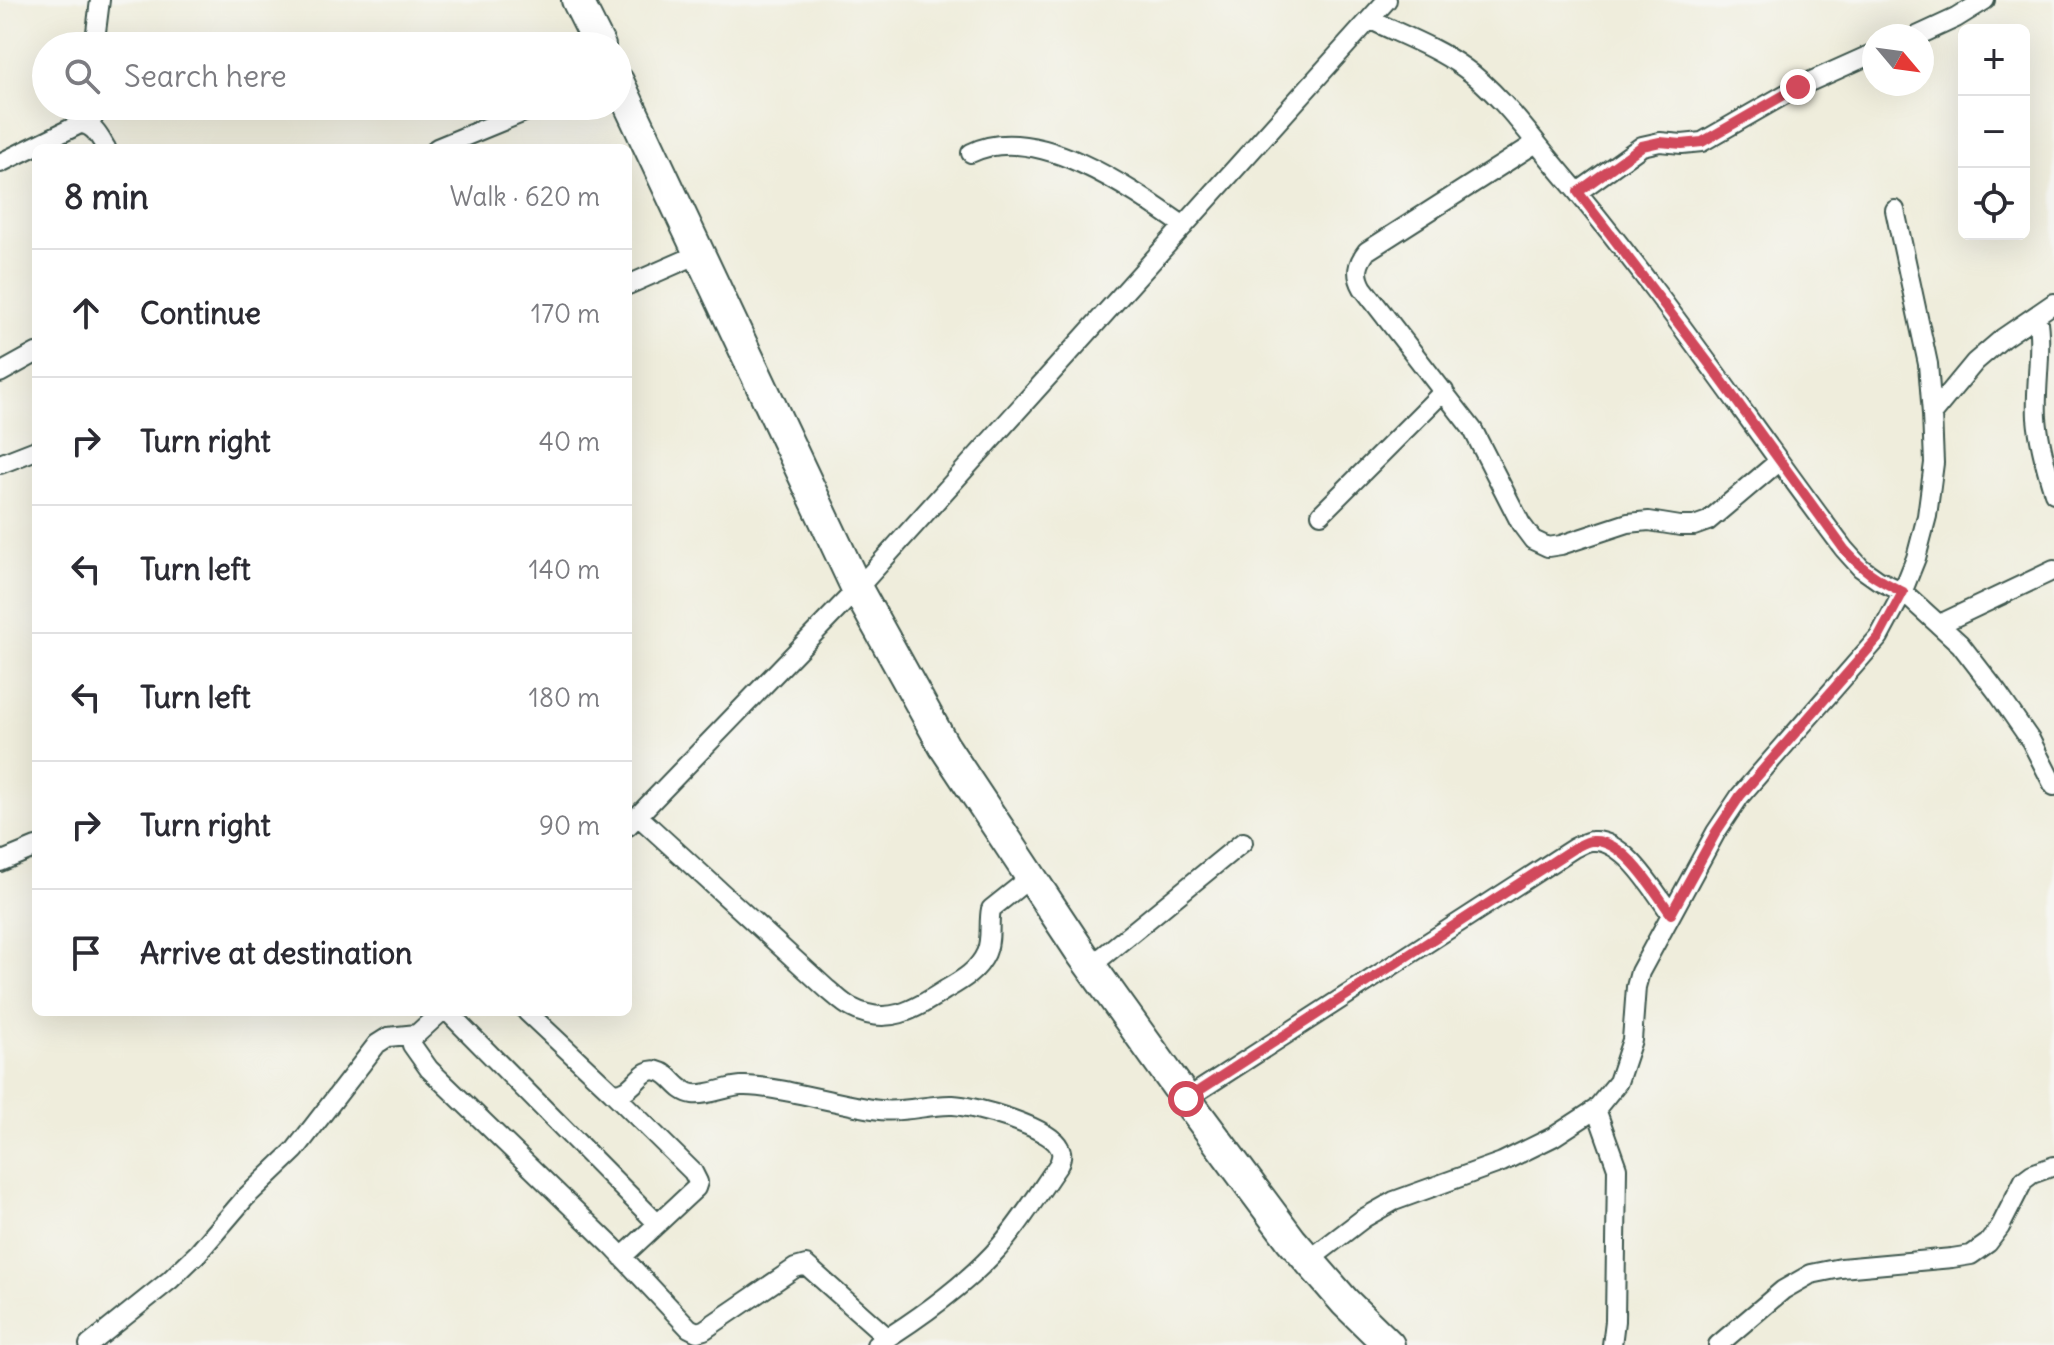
<!DOCTYPE html>
<html lang="en">
<head>
<meta charset="utf-8">
<style>
  body { margin:0; font-family:Delius,sans-serif; background:#f2f2f3; color:#2b2b33 }
  .controls { position:absolute; right:24px; top:24px; display:grid; overflow:hidden; border-radius:12px; box-shadow:0 8px 32px #0002 }
  .controls button { width:72px; height:72px; display:grid; place-items:center; padding:0; border:0; border-bottom:2px solid #e1e1e2; background:#fff; color:#2b2b33; font:40px sans-serif }
  .compass { position:absolute; left:1862px; top:24px; width:72px; height:72px; border-radius:50%; background:#fff; box-shadow:0 8px 32px #0002; rotate:119deg }
  .stop { position:absolute; width:24px; height:24px; margin:-18px; border:6px solid #d1495b; border-radius:50%; background:#fff }
  .stop.end { background:#d1495b; border-color:#fff; box-shadow:0 2px 8px #0008 }
  .list { margin:0; padding:0; list-style:none }
  h2 { display:flex; justify-content:space-between; align-items:center; height:104px; margin:0; padding:0 32px; font-size:34px }
  h2 small { font-size:26px; font-weight:400; color:#7c7c81 }
  .list li { display:grid; grid-template-columns:52px 1fr auto; gap:24px; align-items:center; box-sizing:border-box; height:128px; padding:0 32px; border-top:2px solid #e1e1e2 }
  .list b { display:block; font-size:30px; white-space:nowrap }
  .list em { font-size:26px; font-style:normal; color:#7c7c81 }
  .icon { flex:none; width:44px; height:44px; fill:none; stroke:currentColor; stroke-width:2; stroke-linecap:round; stroke-linejoin:round }
  .map { position:relative; flex:none; width:2054px; height:1345px; overflow:hidden }
  .search { position:absolute; background:#fff; box-shadow:0 8px 32px #0002; left:32px; top:32px; width:600px; height:88px; display:flex; align-items:center; gap:20px; box-sizing:border-box; padding:0 28px; border-radius:44px; color:#7c7c81; font-size:30px }
  .panel { position:absolute; background:#fff; box-shadow:0 8px 32px #0002; left:32px; top:144px; width:600px; height:872px; border-radius:12px }
  .map>svg:first-child { display:block }
</style>
</head>
<body>
<div class="map">
<svg width="2054" height="1345" viewBox="0 0 2054 1345">
  <rect width="100%" height="100%" fill="#f6f6f2"/>
  <filter id="ink" filterUnits="userSpaceOnUse"><feTurbulence type="fractalNoise" baseFrequency=".0125" numOctaves="2"/><feDisplacementMap in="SourceGraphic" scale="16" xChannelSelector="R" yChannelSelector="G"/><feConvolveMatrix kernelMatrix="1 2 1 2 8 2 1 2 1" color-interpolation-filters="sRGB"/></filter>
  <filter id="wash" filterUnits="userSpaceOnUse"><feTurbulence type="fractalNoise" baseFrequency=".006" numOctaves="4" result="noise"/><feDisplacementMap in="SourceGraphic" scale="32" xChannelSelector="R" yChannelSelector="G"/><feGaussianBlur stdDeviation="1.8" result="paint"/><feColorMatrix in="noise" values="0 0 0 0 0 0 0 0 0 0 0 0 0 0 0 0 0 1.4 0 .05"/><feComposite in="paint" operator="in"/></filter>
  <g filter="url(#wash)">
    <rect width="100%" height="100%" fill="#efeddc"/>
  </g>
  <g filter="url(#ink)">
    <g fill="none" stroke-linecap="round" stroke-linejoin="round">
      <!-- minor casing -->
      <g stroke="#3e574d" stroke-width="22">
        <path id="minor" d="M 1371,20 C 1402,35 1435,47 1463,67 C 1498,91 1531,137 1558,169 C 1661,290 1749,423 1844,549 L 1861,568 L 1878,580 L 1903,592 L 1960,644 L 1997,692 L 2031,741 L 2054,786
          M 1917,36 L 1956,18 L 1985,0
          M 96,46 L 95,40 L 100,0
          M 89,126 L 99,106
          M 1536,143 L 1367,251 C 1357,264 1355,274 1363,288 L 1473,430 L 1521,524 L 1533,540 L 1548,547 L 1561,545 L 1628,523 L 1649,521 L 1680,526 L 1694,526 L 1708,521 L 1779,461
          M 437,148 L 539,106
          M 971,153 C 1036,121 1133,190 1184,226
          M 0,163 L 80,124 C 94,124 100,138 106,148
          M 1578,192 L 1642,146 L 1660,142 L 1682,144 L 1702,142 L 1798,87 L 1874,53
          M 628,285 L 701,253
          M 2037,315 C 2043,349 2035,384 2037,418 C 2039,444 2046,468 2054,493
          M 0,373 L 36,353
          M 1932,414 L 1975,362 L 2003,338 L 2054,303
          M 0,464 L 36,450
          M 1321,514 L 1444,391
          M 1940,624 L 2054,570
          M 638,816 L 827,989 C 835,995 843,1004 852,1008 C 888,1027 915,1009 945,990 C 962,980 978,971 986,953 C 992,940 988,923 991,909 L 1031,877
          M 628,826 L 857,589 L 1387,0
          M 0,862 L 36,847
          M 1091,966 L 1243,842
          M 448,1012 L 657,1223
          M 527,1012 L 612,1092 C 634,1097 640,1065 658,1071 C 672,1074 677,1092 693,1094 C 707,1096 726,1087 741,1086 C 757,1085 774,1089 790,1092 C 820,1098 850,1106 880,1110 C 905,1113 929,1104 953,1105 C 975,1106 1050,1127 1059,1147 C 1063,1153 1061,1158 1059,1164 C 1038,1194 1018,1227 993,1254 C 959,1290 918,1319 876,1345
          M 410,1035 L 412,1045 L 429,1069 L 613,1247 L 689,1328 L 697,1332 L 704,1330 L 795,1268 L 806,1265 L 888,1338
          M 612,1092 L 693,1172 L 698,1182 L 696,1188 L 622,1257
          M 1186,1099 L 1574,848 C 1579,846 1586,841 1592,841 C 1624,838 1655,892 1671,914
          M 1596,1109 L 1617,1168 L 1615,1321 L 1612,1345
          M 1309,1260 L 1364,1218 L 1394,1201 L 1502,1162 L 1553,1137 L 1596,1109 L 1618,1082 L 1632,1040 L 1636,987 L 1640,972 L 1716,832 L 1740,796 L 1879,637 L 1900,598 L 1916,558 L 1927,516 L 1934,463 L 1932,414 L 1928,364 L 1895,210
          M 89,1345 L 170,1280 L 198,1253 L 245,1198 L 295,1150 L 377,1044 L 388,1037 L 417,1034 L 441,1012
          M 1718,1345 L 1783,1290 L 1811,1274 L 1841,1268 L 1952,1258 L 1971,1255 L 1988,1243 L 2000,1227 L 2024,1180 L 2032,1174 L 2054,1166"/>
      </g>
      <!-- trunk casing -->
      <g stroke="#3e574d" stroke-width="34">
        <path id="trunk" d="M 577,0 L 600,46
          M 618,81 L 857,589 L 944,746 L 1082,954 L 1186,1099 L 1291,1240 L 1345,1302 L 1389,1345"/>
      </g>
      <!-- minor -->
      <use href="#minor" stroke="#fff" stroke-width="18"/>
      <!-- trunk -->
      <use href="#trunk" stroke="#fff" stroke-width="30"/>
    </g>
  </g>
  <g fill="none" stroke-linecap="round" stroke-linejoin="round" filter="url(#ink)">
    <!-- route -->
    <path stroke="#d1495b" stroke-width="10" d="M 1186,1099 L 1574,848 C 1579,846 1586,841 1592,841 C 1624,838 1655,892 1671,914 L 1716,832 L 1740,796 L 1879,637 L 1903,592 C 1876,579 1864,571 1844,549 L 1714,370 L 1578,192 L 1642,146 L 1660,142 L 1682,144 L 1702,142 L 1798,87"/>
  </g>
</svg>
<div class="controls">
<button>+</button>
<button>−</button>
<button><svg class="icon" aria-label="locate" viewBox="0 0 24 24"><circle cx="12" cy="12" r="6"/><path d="M12 2v4M12 18v4M2 12h4M18 12h4"/></svg></button>
</div>
<svg class="compass" viewBox="-18 -18 36 36"><path d="M0-13l5 13h-10z" fill="#e53935"/><path d="M0 13l5-13h-10z" fill="#7c7c81"/></svg>
<div class="stop" style="left:1186px;top:1099px"></div>
<div class="stop end" style="left:1798px;top:87px"></div>
<div class="search"><svg class="icon" aria-label="search" viewBox="0 0 24 24"><circle cx="10" cy="10" r="6"/><path d="M15 15l6 6"/></svg>Search here</div>
<section class="panel">
<h2>8 min<small>Walk · 620 m</small></h2>
<ul class="list">
<li><svg class="icon" aria-label="ahead" viewBox="0 0 24 24"><path d="M12 20V5M6 11l6-6 6 6"/></svg><div><b>Continue</b></div><em>170 m</em></li>
<li><svg class="icon" aria-label="right" viewBox="0 0 24 24"><path d="M7 20v-9h11M14 6l5 5-5 5"/></svg><div><b>Turn right</b></div><em>40 m</em></li>
<li><svg class="icon" aria-label="left" viewBox="0 0 24 24"><path d="M17 20v-9H6M10 6l-5 5 5 5"/></svg><div><b>Turn left</b></div><em>140 m</em></li>
<li><svg class="icon" aria-label="left" viewBox="0 0 24 24"><path d="M17 20v-9H6M10 6l-5 5 5 5"/></svg><div><b>Turn left</b></div><em>180 m</em></li>
<li><svg class="icon" aria-label="right" viewBox="0 0 24 24"><path d="M7 20v-9h11M14 6l5 5-5 5"/></svg><div><b>Turn right</b></div><em>90 m</em></li>
<li><svg class="icon" aria-label="arrive" viewBox="0 0 24 24"><path d="M6 21V4h12l-3 4 3 4H6"/></svg><div><b>Arrive at destination</b></div></li>
</ul>
</section>
</div>
</body>
</html>
